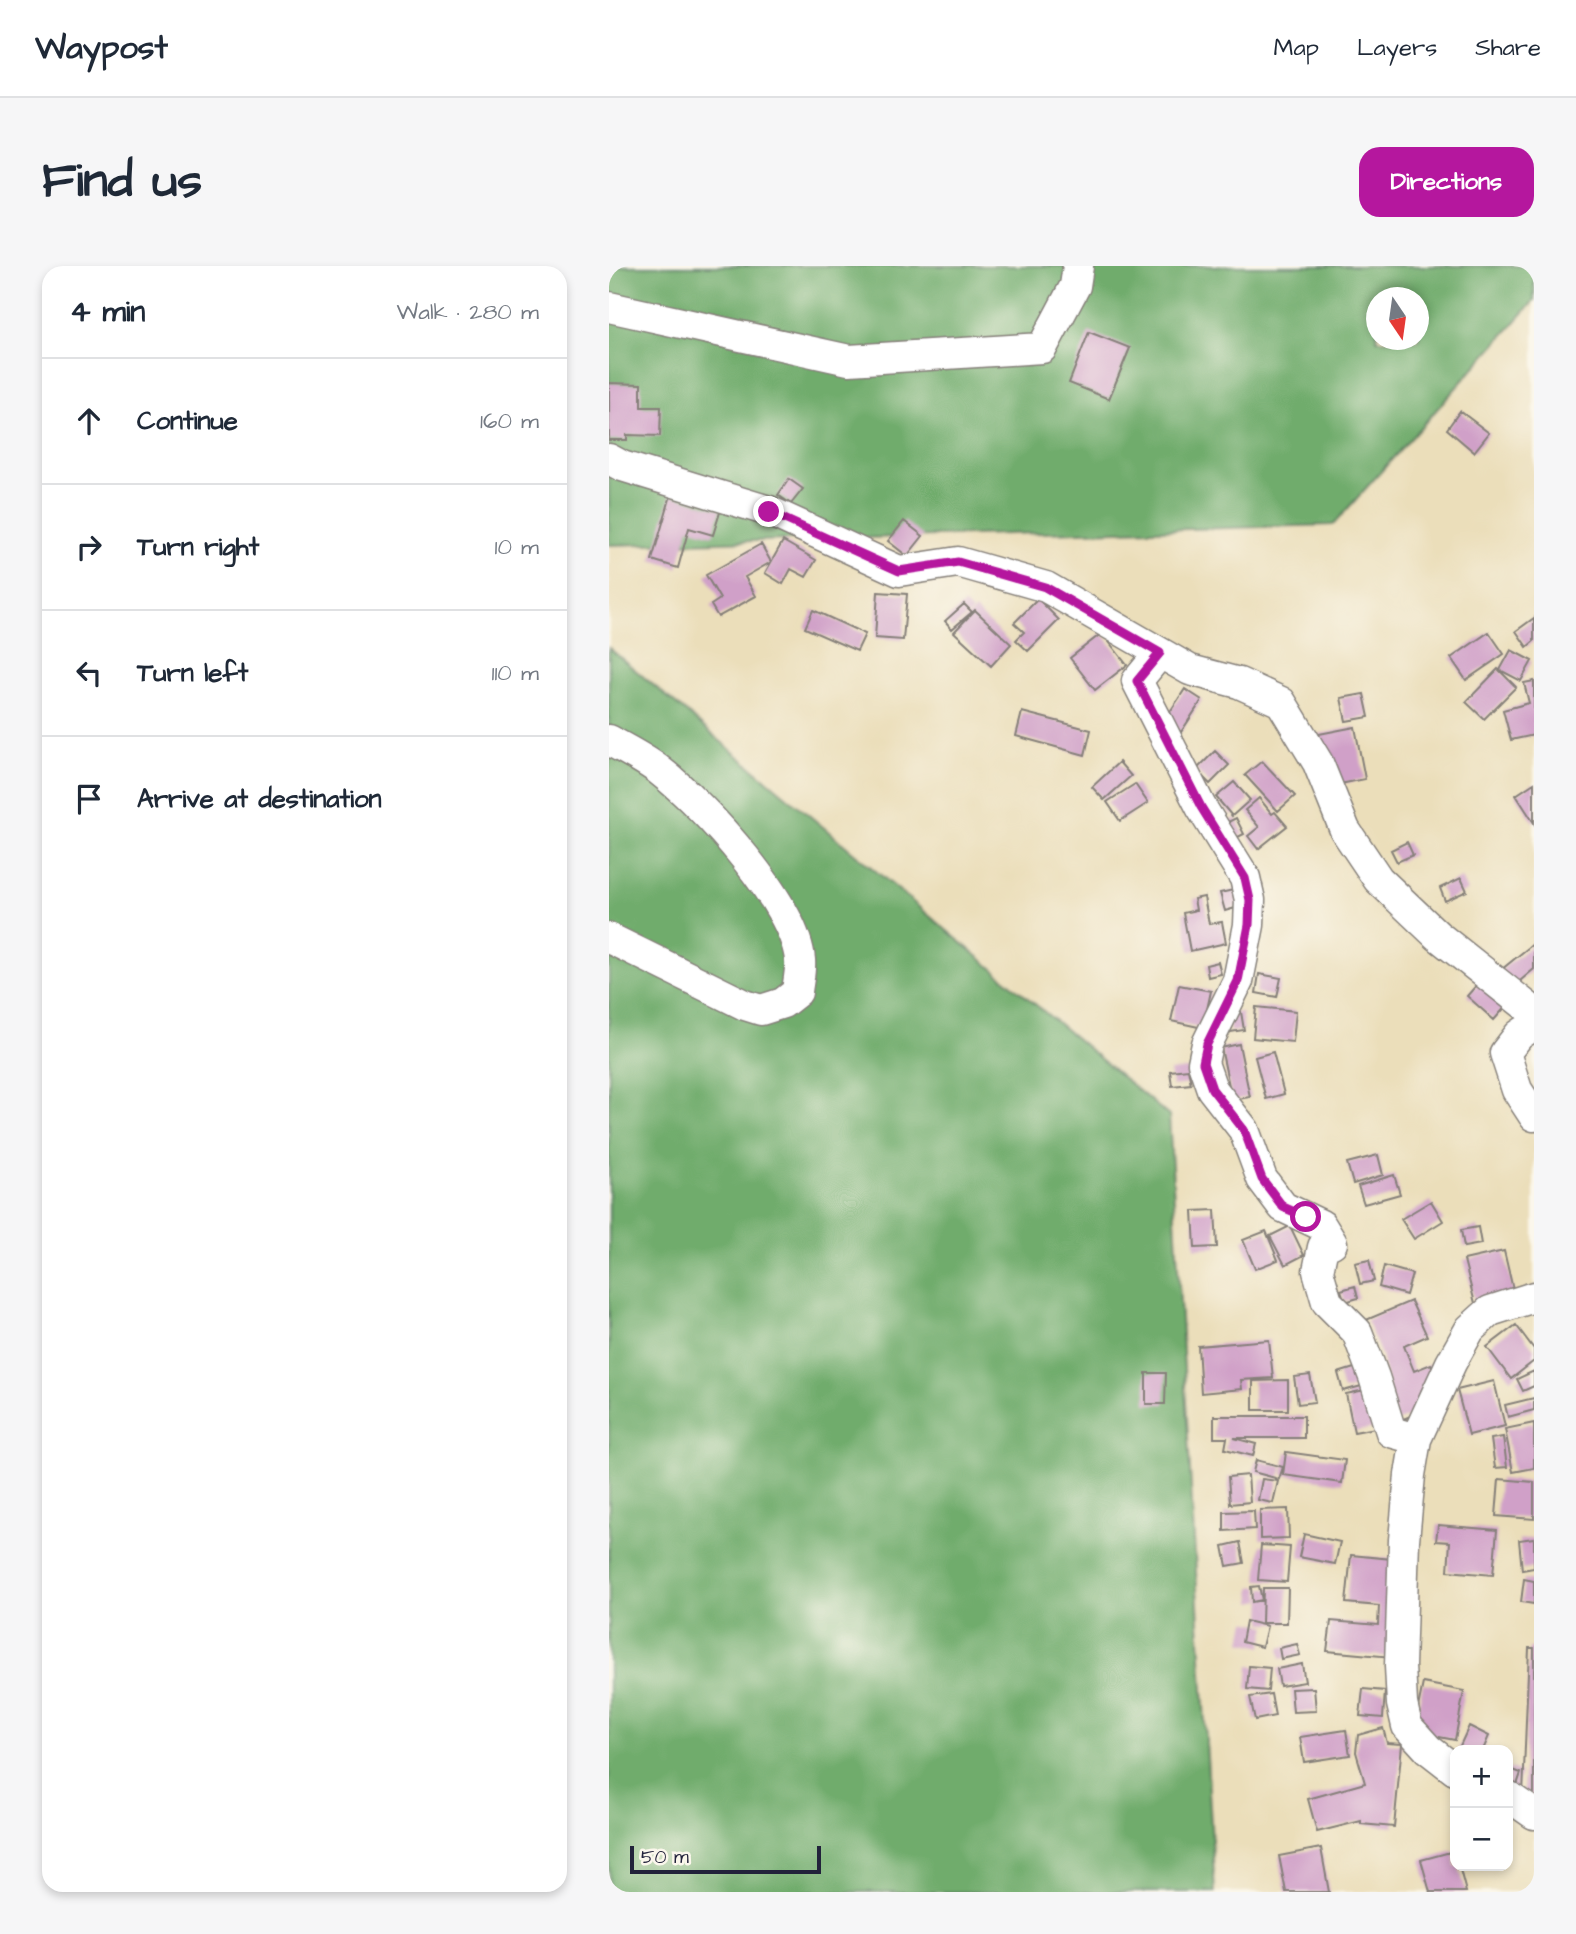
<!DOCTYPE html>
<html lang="en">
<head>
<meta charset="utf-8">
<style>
  body { margin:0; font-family:"Architects Daughter",sans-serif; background:#f6f6f7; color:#1f2937 }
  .controls { position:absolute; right:21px; bottom:21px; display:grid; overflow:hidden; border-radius:14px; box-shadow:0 4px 10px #0003 }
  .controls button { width:63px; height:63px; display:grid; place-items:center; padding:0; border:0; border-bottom:2px solid #e0e1e3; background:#fff; color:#1f2937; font:35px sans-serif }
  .compass { position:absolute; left:757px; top:21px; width:63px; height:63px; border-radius:50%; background:#fff; box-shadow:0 4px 10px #0003; rotate:167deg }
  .scale { position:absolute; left:21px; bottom:18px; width:191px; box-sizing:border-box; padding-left:7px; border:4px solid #22223b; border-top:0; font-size:19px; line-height:24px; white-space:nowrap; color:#22223b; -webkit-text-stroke:5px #fbf7ec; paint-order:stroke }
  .stop { position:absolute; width:21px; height:21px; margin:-16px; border:5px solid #b5179e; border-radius:50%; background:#fff }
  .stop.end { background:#b5179e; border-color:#fff; box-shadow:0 2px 7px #0008 }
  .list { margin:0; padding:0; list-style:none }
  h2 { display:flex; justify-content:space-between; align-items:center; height:91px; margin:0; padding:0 28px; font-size:30px }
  h2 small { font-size:23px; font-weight:400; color:#747a83 }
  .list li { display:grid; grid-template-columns:46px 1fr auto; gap:21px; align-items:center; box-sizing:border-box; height:126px; padding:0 28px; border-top:2px solid #e0e1e3 }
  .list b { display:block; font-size:26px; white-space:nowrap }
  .list em { font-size:23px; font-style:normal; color:#747a83 }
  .icon { flex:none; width:38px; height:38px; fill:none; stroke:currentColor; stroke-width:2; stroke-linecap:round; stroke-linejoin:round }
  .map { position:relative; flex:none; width:925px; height:1626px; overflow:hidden; border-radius:21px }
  header { display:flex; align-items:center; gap:42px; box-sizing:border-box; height:98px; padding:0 35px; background:#fff; border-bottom:2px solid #e0e1e3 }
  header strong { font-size:33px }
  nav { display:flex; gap:38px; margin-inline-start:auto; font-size:24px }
  .intro { display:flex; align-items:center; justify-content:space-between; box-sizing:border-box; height:168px; padding:0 42px }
  h1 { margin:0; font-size:49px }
  .button { padding:18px 32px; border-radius:21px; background:#b5179e; color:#fff; font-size:24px; font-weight:700 }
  main { display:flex; gap:42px; padding:0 42px }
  aside { flex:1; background:#fff; border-radius:21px; box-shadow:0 4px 10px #0003 }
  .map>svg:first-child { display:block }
</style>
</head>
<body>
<header>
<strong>Waypost</strong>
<nav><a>Map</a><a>Layers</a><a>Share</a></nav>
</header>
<div class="intro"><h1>Find us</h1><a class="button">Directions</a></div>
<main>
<aside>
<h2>4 min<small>Walk · 280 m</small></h2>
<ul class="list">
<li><svg class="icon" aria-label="ahead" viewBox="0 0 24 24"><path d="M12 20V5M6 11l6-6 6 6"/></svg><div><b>Continue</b></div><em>160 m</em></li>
<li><svg class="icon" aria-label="right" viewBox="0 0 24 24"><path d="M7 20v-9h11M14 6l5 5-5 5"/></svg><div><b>Turn right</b></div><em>10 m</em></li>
<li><svg class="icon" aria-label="left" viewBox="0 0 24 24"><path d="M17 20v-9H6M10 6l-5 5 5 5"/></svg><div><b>Turn left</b></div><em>110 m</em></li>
<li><svg class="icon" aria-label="arrive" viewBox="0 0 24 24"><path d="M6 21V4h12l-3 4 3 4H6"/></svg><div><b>Arrive at destination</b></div></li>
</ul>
</aside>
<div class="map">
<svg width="925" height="1626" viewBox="0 0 925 1626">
  <rect width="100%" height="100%" fill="#fbf7ec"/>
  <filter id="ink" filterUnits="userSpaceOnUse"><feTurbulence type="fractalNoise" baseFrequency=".0143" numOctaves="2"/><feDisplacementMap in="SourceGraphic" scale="14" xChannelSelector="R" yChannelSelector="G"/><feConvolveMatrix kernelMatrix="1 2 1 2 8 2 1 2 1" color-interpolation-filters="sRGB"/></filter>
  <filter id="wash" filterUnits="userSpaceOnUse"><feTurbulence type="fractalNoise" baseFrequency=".00686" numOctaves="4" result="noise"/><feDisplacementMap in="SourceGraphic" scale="28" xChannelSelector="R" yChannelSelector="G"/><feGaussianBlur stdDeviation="1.57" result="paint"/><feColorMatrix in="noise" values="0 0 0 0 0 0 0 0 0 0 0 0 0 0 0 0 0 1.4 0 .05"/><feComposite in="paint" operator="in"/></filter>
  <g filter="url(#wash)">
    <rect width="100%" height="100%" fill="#ebdeba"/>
    <!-- forest -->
    <path fill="#70ac6c" stroke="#496754" stroke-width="2" fill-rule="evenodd" d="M 0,0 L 925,0 L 925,35 L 724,259 L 0,279 ZM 768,32 L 810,32 L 810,74 L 768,74 Z
      M 0,382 L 560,850 L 606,1626 L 0,1626 Z"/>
    <g id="blocks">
      <!-- building -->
      <path fill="#d0a0c8" d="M 480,66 L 521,82 L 500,133 L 460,117 Z
        M 0,117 L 32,118 L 32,141 L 52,141 L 51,170 L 18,169 L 18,174 L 0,174 Z
        M 851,145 L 880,167 L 865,186 L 838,163 Z
        M 180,213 L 194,223 L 182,238 L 169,229 Z
        M 62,229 L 112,243 L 104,269 L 80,262 L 69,302 L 43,294 Z
        M 295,255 L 314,270 L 298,290 L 279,275 Z
        M 174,275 L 207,294 L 197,311 L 182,303 L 174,318 L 156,307 Z
        M 152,278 L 162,296 L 136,311 L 147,330 L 109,351 L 102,339 L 111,333 L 97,309 Z
        M 269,326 L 298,328 L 294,374 L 266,372 Z
        M 429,333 L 450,354 L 419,385 L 407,374 L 415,366 L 405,357 Z
        M 355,338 L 363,346 L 343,363 L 336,355 Z
        M 204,344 L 256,368 L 248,385 L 196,362 Z
        M 366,344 L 402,378 L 382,400 L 345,366 Z
        M 925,352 L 925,375 L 918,381 L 907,365 Z
        M 880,366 L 895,388 L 857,414 L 842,392 Z
        M 493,367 L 518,399 L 486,424 L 461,392 Z
        M 902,384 L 923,395 L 912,415 L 891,404 Z
        M 889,403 L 907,421 L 875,453 L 857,436 Z
        M 925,415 L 925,469 L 902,474 L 894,444 L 920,437 L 915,417 Z
        M 576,423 L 593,434 L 572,466 L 555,455 Z
        M 755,428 L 760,451 L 737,455 L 732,432 Z
        M 413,446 L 482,464 L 476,489 L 407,470 Z
        M 746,461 L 756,513 L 721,520 L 710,468 Z
        M 606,485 L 620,499 L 601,518 L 587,504 Z
        M 653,495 L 686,530 L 669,545 L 636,509 Z
        M 510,496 L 522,510 L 495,534 L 483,521 Z
        M 625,516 L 641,534 L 623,550 L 607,531 Z
        M 925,517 L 925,557 L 907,529 Z
        M 526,518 L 539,537 L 511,555 L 498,536 Z
        M 650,532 L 663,548 L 666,546 L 678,560 L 649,583 L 639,570 L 650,561 L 636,544 Z
        M 627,552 L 635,568 L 623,574 L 615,558 Z
        M 798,576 L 804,589 L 788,596 L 782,584 Z
        M 852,612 L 858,625 L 836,635 L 831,622 Z
        M 629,623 L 633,640 L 616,645 L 611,627 Z
        M 595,631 L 600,658 L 613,656 L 617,677 L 581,685 L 574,647 L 587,644 L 585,633 Z
        M 925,677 L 925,703 L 905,720 L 892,704 Z
        M 609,696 L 612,708 L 599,711 L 597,699 Z
        M 650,708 L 672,712 L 668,731 L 647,727 Z
        M 872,714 L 899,738 L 885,754 L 858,730 Z
        M 570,719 L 602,725 L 594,762 L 562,755 Z
        M 647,741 L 687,745 L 684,776 L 644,772 Z
        M 632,746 L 635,764 L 621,766 L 619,748 Z
        M 630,778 L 641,831 L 623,834 L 612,782 Z
        M 664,786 L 675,828 L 657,833 L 646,791 Z
        M 579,803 L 582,818 L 563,820 L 561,805 Z
        M 769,889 L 774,909 L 744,918 L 738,897 Z
        M 785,909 L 791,928 L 755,938 L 749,920 Z
        M 822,935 L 834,955 L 805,973 L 792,953 Z
        M 606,944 L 608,981 L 586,982 L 584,945 Z
        M 681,960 L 695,989 L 676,999 L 661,970 Z
        M 869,961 L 872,978 L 855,981 L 852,964 Z
        M 657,965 L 669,994 L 646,1003 L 634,974 Z
        M 895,985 L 907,1036 L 868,1045 L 855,994 Z
        M 760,994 L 765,1015 L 751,1018 L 746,997 Z
        M 775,1000 L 803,1008 L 797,1029 L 770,1021 Z
        M 746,1020 L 749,1032 L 736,1036 L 732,1024 Z
        M 802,1035 L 818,1070 L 795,1080 L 805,1105 L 822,1098 L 829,1117 L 813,1124 L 821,1142 L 787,1156 L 772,1089 L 757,1054 Z
        M 907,1059 L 925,1083 L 925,1095 L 902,1113 L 878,1081 Z
        M 660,1074 L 664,1112 L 632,1114 L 633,1123 L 592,1127 L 589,1080 Z
        M 755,1099 L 760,1118 L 734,1125 L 729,1107 Z
        M 925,1105 L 925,1120 L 914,1125 L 908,1113 Z
        M 537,1107 L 557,1107 L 556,1138 L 537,1138 Z
        M 701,1109 L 706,1136 L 689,1138 L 685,1111 Z
        M 679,1114 L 679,1144 L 644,1144 L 644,1115 Z
        M 885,1115 L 896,1160 L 860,1169 L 848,1124 Z
        M 765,1122 L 772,1161 L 745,1166 L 737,1128 Z
        M 925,1132 L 925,1144 L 899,1151 L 896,1139 Z
        M 605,1150 L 695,1150 L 695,1172 L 625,1172 L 647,1178 L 644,1190 L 616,1183 L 618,1172 L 605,1172 Z
        M 925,1157 L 925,1202 L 904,1206 L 896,1163 Z
        M 894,1171 L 898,1201 L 886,1202 L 882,1173 Z
        M 677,1186 L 736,1194 L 733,1217 L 674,1209 Z
        M 647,1194 L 674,1201 L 670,1213 L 644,1206 Z
        M 639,1209 L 641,1236 L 621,1238 L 619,1211 Z
        M 653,1213 L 669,1215 L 664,1237 L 649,1234 Z
        M 890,1213 L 925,1216 L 925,1253 L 887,1250 Z
        M 679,1243 L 680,1272 L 651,1273 L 651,1244 Z
        M 645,1245 L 646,1263 L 615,1265 L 615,1246 Z
        M 829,1259 L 888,1264 L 884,1309 L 839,1305 L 841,1276 L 827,1275 Z
        M 695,1268 L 731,1276 L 726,1298 L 690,1291 Z
        M 925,1272 L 925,1302 L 913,1304 L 910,1274 Z
        M 631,1276 L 635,1297 L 618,1300 L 614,1280 Z
        M 652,1279 L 681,1281 L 678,1316 L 649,1314 Z
        M 742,1289 L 793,1294 L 783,1391 L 718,1385 L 722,1355 L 769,1359 L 770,1340 L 737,1337 Z
        M 915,1313 L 925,1315 L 925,1338 L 912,1336 Z
        M 650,1320 L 653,1334 L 643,1336 L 642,1321 Z
        M 654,1322 L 679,1322 L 678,1357 L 653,1357 Z
        M 637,1355 L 658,1360 L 653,1381 L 633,1376 Z
        M 688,1378 L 691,1389 L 672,1393 L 670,1382 Z
        M 920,1382 L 925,1382 L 925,1529 L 914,1529 Z
        M 693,1398 L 696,1416 L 671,1420 L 668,1403 Z
        M 640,1400 L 661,1402 L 659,1425 L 638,1423 Z
        M 814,1417 L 855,1425 L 846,1474 L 804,1466 Z
        M 705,1422 L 707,1445 L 684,1446 L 682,1423 Z
        M 754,1423 L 776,1425 L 774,1452 L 751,1450 Z
        M 662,1428 L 666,1450 L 646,1454 L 641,1431 Z
        M 860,1460 L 880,1470 L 874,1484 L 849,1484 Z
        M 774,1462 L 778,1477 L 793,1478 L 785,1561 L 752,1558 L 752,1555 L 708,1566 L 699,1533 L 756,1517 L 747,1486 L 749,1469 Z
        M 737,1464 L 741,1489 L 695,1496 L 691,1471 Z
        M 899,1502 L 912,1507 L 906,1525 L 899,1522 Z
        M 712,1582 L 720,1626 L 677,1626 L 670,1590 Z
        M 845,1585 L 846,1600 L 850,1600 L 857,1626 L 821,1626 L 812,1594 Z"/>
    </g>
  </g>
  <g filter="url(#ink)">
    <use href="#blocks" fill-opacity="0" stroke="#86807a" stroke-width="2"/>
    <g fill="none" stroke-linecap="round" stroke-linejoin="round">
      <!-- minor casing -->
      <g stroke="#86807a" stroke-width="33">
        <path id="minor" d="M 0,41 L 240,94 L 433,82 L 466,20 L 469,0
          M 0,193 L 13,200 L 160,245 L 290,305 L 349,296 L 437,321 L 581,404 L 630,417 L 672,436 L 709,497 L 736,564 L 769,613 L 829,670 L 925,746
          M 551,387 L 528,415 L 592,541 L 636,612 L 641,634 L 640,659 L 629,715 L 598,778 L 594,797 L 603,823 L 635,864 L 653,913 L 674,941 L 712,959 L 723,977 L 714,981 L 709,1005 L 718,1036 L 748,1066 L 765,1111 L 782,1166 L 807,1173
          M 0,474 C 17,484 36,493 51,505 C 95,539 186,638 191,694 C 192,704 189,716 188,726 L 174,737 L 152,744 L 136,739 L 0,672
          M 925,759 L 910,769 L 896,787 L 908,824 L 925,850
          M 846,1504 L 819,1483 L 798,1460 L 793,1438 L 791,1400 L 795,1274 L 801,1209 L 807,1173 L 842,1097 L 861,1063 L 881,1045 L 925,1031
          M 899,1530 L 925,1548"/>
      </g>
      <!-- minor -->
      <use href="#minor" stroke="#fff" stroke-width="30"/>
    </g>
  </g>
  <g fill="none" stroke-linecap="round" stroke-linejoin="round" filter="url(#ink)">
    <!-- route -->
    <path stroke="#b5179e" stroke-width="9" d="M 160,246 L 290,305 L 349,296 L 436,321 L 551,387 L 528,415 L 592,541 L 636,612 L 641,634 L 640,659 L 629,715 L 598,778 L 594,797 L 603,823 L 635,864 L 653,913 L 674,941 L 697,951"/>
  </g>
</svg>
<div class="controls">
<button>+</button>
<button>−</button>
</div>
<svg class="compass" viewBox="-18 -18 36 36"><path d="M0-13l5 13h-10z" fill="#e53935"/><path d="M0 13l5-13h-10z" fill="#747a83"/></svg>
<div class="scale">50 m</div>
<div class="stop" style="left:697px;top:951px"></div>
<div class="stop end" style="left:160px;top:246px"></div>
</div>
</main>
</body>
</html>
